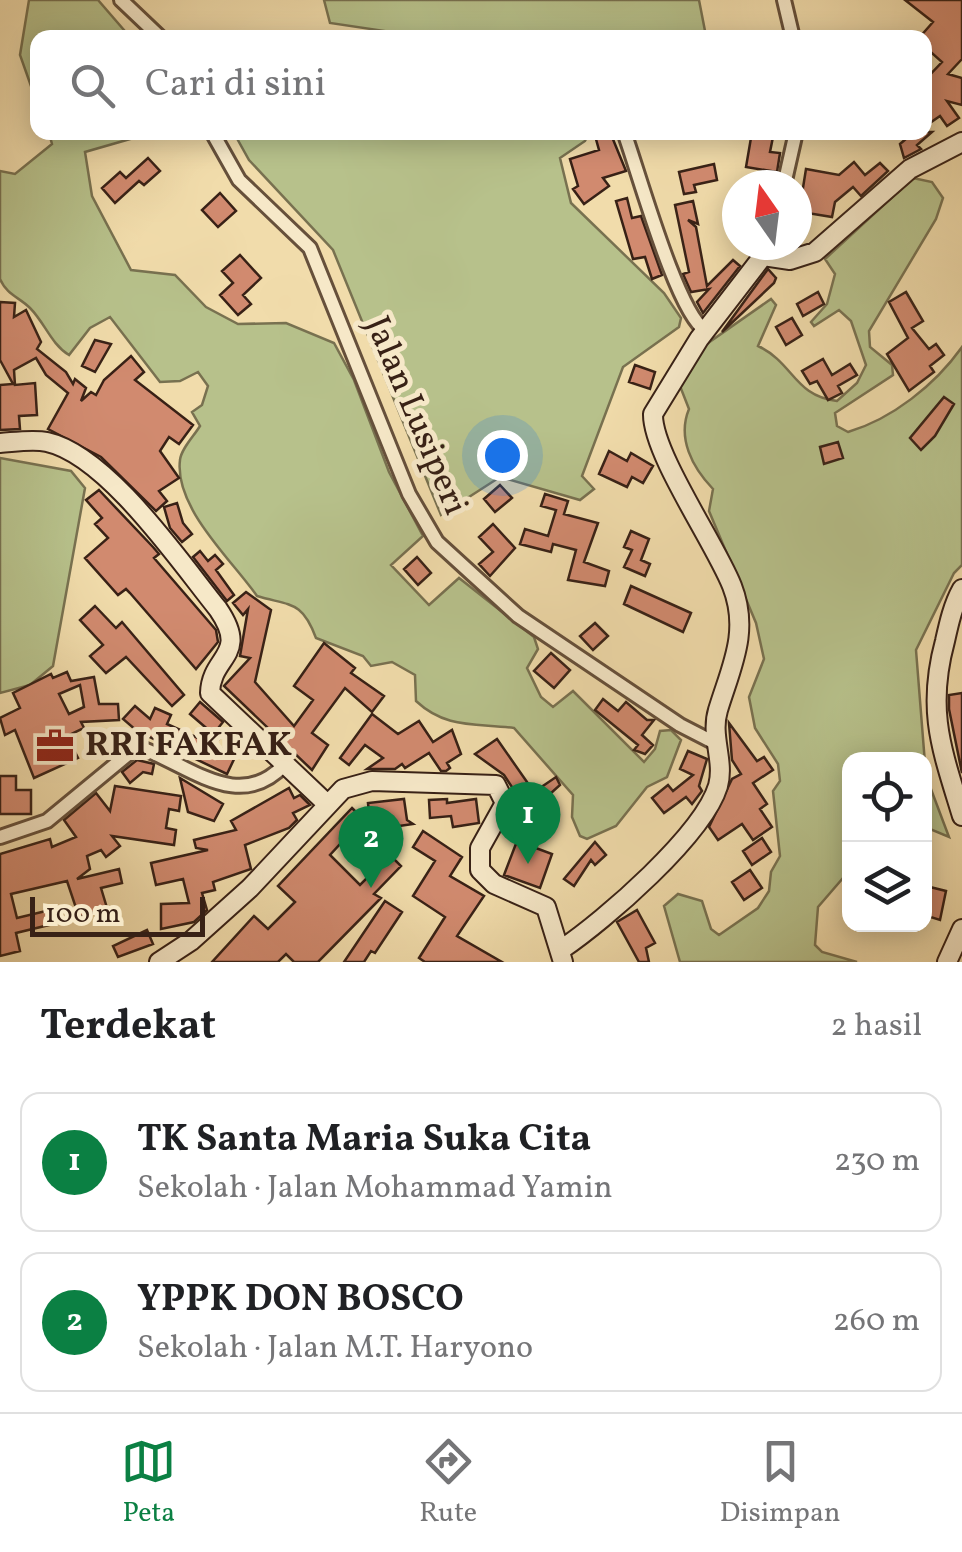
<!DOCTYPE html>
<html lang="id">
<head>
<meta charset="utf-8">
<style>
  body { margin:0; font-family:Vollkorn,serif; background:#f6f6f6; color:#202124 }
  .controls { position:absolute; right:30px; bottom:30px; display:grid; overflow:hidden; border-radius:20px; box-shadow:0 5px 25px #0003 }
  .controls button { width:90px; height:90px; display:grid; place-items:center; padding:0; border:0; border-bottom:2px solid #e0e0e0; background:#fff; color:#202124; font:50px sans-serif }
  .compass { position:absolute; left:722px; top:170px; width:90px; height:90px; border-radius:50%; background:#fff; box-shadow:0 5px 25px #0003; rotate:346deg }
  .scale { position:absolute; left:30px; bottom:25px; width:175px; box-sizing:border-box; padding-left:10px; border:5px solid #382116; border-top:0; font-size:28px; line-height:35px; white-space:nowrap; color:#382116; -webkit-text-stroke:8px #f6e8c8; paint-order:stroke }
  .you { position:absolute; left:502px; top:455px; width:35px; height:35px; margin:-25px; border:8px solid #fff; border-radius:50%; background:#1a73e8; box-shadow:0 0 0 15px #1a73e833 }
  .badge { display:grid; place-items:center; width:65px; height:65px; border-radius:50%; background:#0b8043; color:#fff; font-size:32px; font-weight:700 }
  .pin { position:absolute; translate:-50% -82px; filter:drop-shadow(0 2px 5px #0008) }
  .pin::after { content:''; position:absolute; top:52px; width:35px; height:30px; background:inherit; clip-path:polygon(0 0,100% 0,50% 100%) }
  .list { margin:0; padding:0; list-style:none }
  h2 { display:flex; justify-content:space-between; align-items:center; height:130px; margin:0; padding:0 40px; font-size:42px }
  h2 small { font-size:32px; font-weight:400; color:#757577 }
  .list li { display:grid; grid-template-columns:65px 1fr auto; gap:30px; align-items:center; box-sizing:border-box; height:140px; margin:0 20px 20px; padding:0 20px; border:2px solid #e0e0e0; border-radius:20px }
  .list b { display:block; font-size:38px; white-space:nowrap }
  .list p { margin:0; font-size:32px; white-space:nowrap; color:#757577 }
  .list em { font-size:32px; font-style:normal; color:#757577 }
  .icon { flex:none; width:55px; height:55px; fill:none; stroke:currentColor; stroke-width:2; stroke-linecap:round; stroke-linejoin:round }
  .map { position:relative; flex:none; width:962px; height:962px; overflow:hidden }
  .search { position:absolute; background:#fff; box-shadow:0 5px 25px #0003; left:30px; right:30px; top:30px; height:110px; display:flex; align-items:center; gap:25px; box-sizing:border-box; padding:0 35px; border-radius:20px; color:#757577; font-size:38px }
  .sheet { height:450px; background:#fff }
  nav { display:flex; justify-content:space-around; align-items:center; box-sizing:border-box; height:140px; border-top:2px solid #e0e0e0; background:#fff; font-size:28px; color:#757577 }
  nav a { display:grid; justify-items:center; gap:5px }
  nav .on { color:#0b8043 }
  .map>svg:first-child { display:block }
</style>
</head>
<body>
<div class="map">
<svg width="962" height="962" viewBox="0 0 962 962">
  <rect width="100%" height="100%" fill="#f1dcab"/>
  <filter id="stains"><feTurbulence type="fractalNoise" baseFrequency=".002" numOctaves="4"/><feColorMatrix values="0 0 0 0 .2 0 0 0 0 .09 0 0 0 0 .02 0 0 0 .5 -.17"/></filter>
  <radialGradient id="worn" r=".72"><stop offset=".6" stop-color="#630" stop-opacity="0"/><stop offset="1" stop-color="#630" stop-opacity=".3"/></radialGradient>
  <!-- green -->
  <path fill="#b7c18b" stroke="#787150" stroke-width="2.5" d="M 29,0 L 98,0 L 130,37 L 38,38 L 37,103 L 20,55 Z
    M 324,0 L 699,0 L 706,36 L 431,38 L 330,23 Z
    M 49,133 L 151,133 L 85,152 L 92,196 L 131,270 L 175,275 L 206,307 L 238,324 L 286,323 L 334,343 L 354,380 L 389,472 L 423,536 L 391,565 L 429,605 L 459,578 L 534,637 L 538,649 L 527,668 L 541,697 L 553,707 L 573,691 L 644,762 L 655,749 L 660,731 L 671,730 L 681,740 L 667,777 L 647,787 L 616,826 L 587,839 L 580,836 L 572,817 L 573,795 L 514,728 C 475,723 446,729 416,701 L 415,675 L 392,662 L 371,666 L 363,656 L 316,638 C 302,600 290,606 257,596 C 233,561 174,508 180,460 C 181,449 194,436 200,426 L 192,412 L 202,405 L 208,386 L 198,372 L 180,381 L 160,382 L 110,317 L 90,328 L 69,355 C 51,344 45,323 30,308 C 19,297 7,295 0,279 L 0,171 L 15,174 L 52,144 Z
    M 234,133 L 589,133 L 585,141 L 560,158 L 571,203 L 664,293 L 681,318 L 679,327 L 623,367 L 582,476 L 594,489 L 580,500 L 500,477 L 441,515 L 333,250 L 249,160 Z
    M 913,178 L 932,182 L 943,198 L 936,219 L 869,331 L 870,347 L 892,365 L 893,375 L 835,413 L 837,426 L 848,432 C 892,419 935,385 962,347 L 962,565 L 954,573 L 916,650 L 926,776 L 949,837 L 925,827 L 924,759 L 850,759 L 849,871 L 818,907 L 815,945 L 822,952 L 857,962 L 680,962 L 664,906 L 678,894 L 702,901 L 711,929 L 719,935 L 758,908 L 769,891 L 771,872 L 780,856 L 773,791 L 780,781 L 778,764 L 755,728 L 749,697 L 764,659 L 756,623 L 709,511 L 713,489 C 692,467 677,438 689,409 L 678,381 L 701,348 L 771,299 L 776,305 L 758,346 C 794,363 794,396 837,401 L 857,383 L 866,365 L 851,321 L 839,310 L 814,326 L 811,322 L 827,304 L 835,274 L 825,259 Z
    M 0,458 L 71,471 L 85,488 L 53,666 L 30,685 L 0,693 Z"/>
  <!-- building -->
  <path fill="#d18a6f" stroke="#382116" stroke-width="2.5" fill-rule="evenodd" d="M 905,0 L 962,0 L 962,59 L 948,74 L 962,78 L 962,105 L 947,101 L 959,118 L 947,126 L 940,116 L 924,127 L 924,81 L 942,62 L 924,46 L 924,38 L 919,38 L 933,22 Z
    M 594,132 L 610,132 L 626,171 L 603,178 L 609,186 L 584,204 L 573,189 L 578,186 L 570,159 L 599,150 Z
    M 752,132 L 774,132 L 770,152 L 780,153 L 777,172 L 746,167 Z
    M 914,132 L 932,132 L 917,145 L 921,149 L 904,158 L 900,144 Z
    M 148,158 L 160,171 L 144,185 L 139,181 L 115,203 L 102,188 L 120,172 L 126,178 Z
    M 854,162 L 865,175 L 880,163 L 888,171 L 861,196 L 853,187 L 835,202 L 832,217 L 801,212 L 797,193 L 802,194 L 806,169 L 839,175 Z
    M 714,164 L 717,180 L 694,185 L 696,192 L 684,194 L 679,172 Z
    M 220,193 L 236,211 L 218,227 L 202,210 Z
    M 627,198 L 632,218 L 641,216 L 662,275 L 652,279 L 645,257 L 633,259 L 616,201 Z
    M 693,201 L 698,224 L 688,220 L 696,227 L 707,286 L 733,260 L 740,266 L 703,313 L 697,302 L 709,289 L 691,292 L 683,274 L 689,272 L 675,205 Z
    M 240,255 L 261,278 L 243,295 L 251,304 L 238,315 L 220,295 L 233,283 L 222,271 Z
    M 768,269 L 776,278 L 774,283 L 722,332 Z
    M 818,292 L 824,304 L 803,316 L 797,304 Z
    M 906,292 L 923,321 L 912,328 L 929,349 L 936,344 L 944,355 L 930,366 L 934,372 L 909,391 L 887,354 L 908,338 L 889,302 Z
    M 0,302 L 15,303 L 14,317 L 26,310 L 41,342 L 37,349 L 66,372 L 73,384 L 75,379 L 86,388 L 81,401 L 91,392 L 96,395 L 104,380 L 131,356 L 144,372 L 135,380 L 193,425 L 179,444 L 169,437 L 160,451 L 179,478 L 159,491 L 167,501 L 156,511 L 101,457 L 48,429 L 68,393 L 46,375 L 36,358 L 14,370 L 15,385 L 35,383 L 37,415 L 19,416 L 20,429 L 0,430 L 0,385 L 13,384 L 0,360 Z
    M 792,318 L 802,335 L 786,345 L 776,327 Z
    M 95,340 L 111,344 L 95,372 L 82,366 Z
    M 823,359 L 832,375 L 850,364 L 857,375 L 838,386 L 842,393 L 828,400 L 817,381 L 810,384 L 802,371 Z
    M 635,365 L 655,372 L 650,389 L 629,382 Z
    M 944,397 L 954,404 L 935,436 L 921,450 L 910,438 Z
    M 838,442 L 843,458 L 824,464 L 820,447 Z
    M 609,451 L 627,461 L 631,453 L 653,466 L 643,483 L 632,477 L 627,487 L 599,474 Z
    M 500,485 L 512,498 L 495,512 L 484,499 Z
    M 99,490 L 153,547 L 159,554 L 154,558 L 216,630 L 218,642 L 196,669 L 130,593 L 126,589 L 118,595 L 85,558 L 108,538 L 95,524 L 102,518 L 86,500 Z
    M 545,494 L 568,501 L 564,514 L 598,523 L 584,562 L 609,571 L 605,586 L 568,580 L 576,550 L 553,544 L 551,552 L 520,544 L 525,529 L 548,536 L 556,510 L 541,506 Z
    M 177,503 L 183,523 L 192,534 L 182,542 L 170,528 L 164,507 Z
    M 493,524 L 515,548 L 490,576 L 479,564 L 493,552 L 479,537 Z
    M 631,531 L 649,539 L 641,560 L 650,564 L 645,576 L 624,567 L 632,550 L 624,547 Z
    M 200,551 L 208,561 L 215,555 L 223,564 L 216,570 L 234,595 L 227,601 L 193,557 Z
    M 417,557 L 431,573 L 418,585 L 404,569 Z
    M 631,586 L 691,613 L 683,632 L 624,604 Z
    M 246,592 L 271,610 L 255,682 L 294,726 L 313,700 L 294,686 L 324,643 L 355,668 L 351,673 L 384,696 L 372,712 L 345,688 L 312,733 L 328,745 L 312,770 L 224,686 L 250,658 L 240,656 L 248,609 L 243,615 L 233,603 Z
    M 95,606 L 116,628 L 122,622 L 184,695 L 172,706 L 126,657 L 106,673 L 90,656 L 103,645 L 80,620 Z
    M 595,623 L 608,636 L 593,650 L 580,636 Z
    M 551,653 L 570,670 L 554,688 L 534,671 Z
    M 67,672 L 71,681 L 94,677 L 99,704 L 118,704 L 119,720 L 81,722 L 84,728 L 67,736 L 78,758 L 34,778 L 15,730 L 5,735 L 0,718 L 20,708 L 13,693 L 51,674 L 53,678 ZM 80,685 L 84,707 L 69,714 L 59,694 Z
    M 962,693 L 962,773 L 949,709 L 949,695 Z
    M 603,699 L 618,711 L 626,702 L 647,720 L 654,720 L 642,735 L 653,745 L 645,754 L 634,750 L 638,745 L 595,710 Z
    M 200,702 L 223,722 L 219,727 L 225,732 L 219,739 L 190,714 Z
    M 135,706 L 150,719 L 155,708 L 171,715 L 167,724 L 236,755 L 227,774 L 137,731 L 123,719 Z
    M 372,714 L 398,734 L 419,721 L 433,742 L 452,730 L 461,754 L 447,763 L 450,768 L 446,771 L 441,771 L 429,753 L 405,768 L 402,764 L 395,769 L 367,769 L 383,758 L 365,745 L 349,765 L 340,758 Z
    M 729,723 L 757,761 L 764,757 L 773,770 L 753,783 L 767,804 L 760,809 L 772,827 L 753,840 L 742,824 L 718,840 L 709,827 L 732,779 L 741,774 L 732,760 Z
    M 497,739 L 534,792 L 556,777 L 560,785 L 529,813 L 504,775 L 475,754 Z
    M 688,751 L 707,759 L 699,786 L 702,791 L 692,804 L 686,797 L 664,813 L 652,798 L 668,785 L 673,791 L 693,775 L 680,769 Z
    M 137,760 L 154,764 L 152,774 L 143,772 L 130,783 L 122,772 Z
    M 0,776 L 16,776 L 16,790 L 31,790 L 31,814 L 0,814 Z
    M 180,778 L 223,804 L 214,821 L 188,812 Z
    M 115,786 L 181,796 L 179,811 L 169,809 L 166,828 L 176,830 L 174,845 L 112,836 L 120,846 L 106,857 L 101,850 L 87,856 L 90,869 L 77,879 L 119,869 L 122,883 L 101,888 L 107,908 L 79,917 L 67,881 L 11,894 L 17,918 L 50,910 L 53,924 L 16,933 L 20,951 L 0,956 L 0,854 L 50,839 L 52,847 L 76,837 L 64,820 L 96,793 L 110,811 Z
    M 289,788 L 294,798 L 300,795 L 310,805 L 293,813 L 297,820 L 289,828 L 245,845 L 251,869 L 213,882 L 215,890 L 202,893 L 207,910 L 194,922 L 161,929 L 161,904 L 189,903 L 183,879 L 156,885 L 151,863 L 208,850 L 196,848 L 194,840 L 236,830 L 231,821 Z
    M 404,799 L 407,820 L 413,824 L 371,830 L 368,803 Z
    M 447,799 L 447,803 L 476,799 L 479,823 L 453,827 L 451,816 L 430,818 L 429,800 Z
    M 352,808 L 363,819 L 330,855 L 360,885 L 390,855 L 401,866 L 374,894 L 381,898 L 318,962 L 294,962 L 286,954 L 278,962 L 212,962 L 254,916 L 268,929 L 295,902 L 278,886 Z
    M 423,831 L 462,857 L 450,876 L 484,896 L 457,936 L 502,962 L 425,962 L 419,958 L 445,917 L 413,896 L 435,861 L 413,847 Z
    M 762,838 L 771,852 L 752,865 L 743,851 Z
    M 517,841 L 552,854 L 540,888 L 504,875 Z
    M 595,842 L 606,855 L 595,865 L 591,860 L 574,886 L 564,879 Z
    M 750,870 L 762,888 L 744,900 L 732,882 Z
    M 930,887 L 946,891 L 940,920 L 924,915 Z
    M 385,901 L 402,912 L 375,953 L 371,951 L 364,962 L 344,962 Z
    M 637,910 L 655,943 L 646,948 L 649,962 L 639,962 L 617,922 Z
    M 147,930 L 153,944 L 118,957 L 113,946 Z"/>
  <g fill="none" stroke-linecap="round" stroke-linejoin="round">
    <!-- minor casing -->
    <g stroke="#66503b" stroke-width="18">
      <path id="minor" d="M 121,0 L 161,38
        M 784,0 L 793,38
        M 212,132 L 239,180 L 310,248 L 409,494 L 437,542 L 518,616 L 680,725 L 715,743
        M 624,132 C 638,170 677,313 705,330
        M 784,185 L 796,132
        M 0,837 L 47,821 L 133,750 L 144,749 C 194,769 241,812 285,764"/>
    </g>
    <!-- secondary casing -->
    <g stroke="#382116" stroke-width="22">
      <path id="secondary" d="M 0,443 C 15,442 33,439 47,442 C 107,455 180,562 218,609 C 250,656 211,655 210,693 L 326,803
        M 962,589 C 953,605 949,623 945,641 C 926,711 942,750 962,816
        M 562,949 C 605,920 703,835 718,786 C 725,761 710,736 718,710 C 731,667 750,632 732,586 C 715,543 652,453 653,414 L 699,339 L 763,256 L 790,260 L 815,252 L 910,169 L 962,142
        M 159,962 L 191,941 L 250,888 L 343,789 L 372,781 L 496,785 L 505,803 L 480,848 L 480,870 L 494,884 L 546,907 L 563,962
        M 947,962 L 962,929"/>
    </g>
    <!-- minor -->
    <use href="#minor" stroke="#f6e8c8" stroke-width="12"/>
    <!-- secondary -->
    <use href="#secondary" stroke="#f6e8c8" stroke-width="18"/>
  </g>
  <!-- icons -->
  <defs>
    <g id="office-bare" transform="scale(3)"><path d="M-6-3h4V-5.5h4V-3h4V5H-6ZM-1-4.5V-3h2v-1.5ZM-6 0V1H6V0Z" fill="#8f2418" stroke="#f6e8c8" stroke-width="2.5" paint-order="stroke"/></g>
  </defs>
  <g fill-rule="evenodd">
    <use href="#office-bare" x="55" y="746"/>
  </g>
  <g text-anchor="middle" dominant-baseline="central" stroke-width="10" stroke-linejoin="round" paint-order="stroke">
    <!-- street labels -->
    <g font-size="35" fill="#382116" stroke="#f6e8c8">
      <text transform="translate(415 416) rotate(67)">Jalan Lusiperi</text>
    </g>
    <!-- poi labels -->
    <g font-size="35" font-weight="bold" fill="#382116" stroke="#f6e8c8" text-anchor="start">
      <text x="85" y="746">RRI FAKFAK</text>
    </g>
  </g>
  <rect width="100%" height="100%" filter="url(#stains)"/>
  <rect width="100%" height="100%" fill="url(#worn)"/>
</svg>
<div class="controls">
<button><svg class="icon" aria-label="locate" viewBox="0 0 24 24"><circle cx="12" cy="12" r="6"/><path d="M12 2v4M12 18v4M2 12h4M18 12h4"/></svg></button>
<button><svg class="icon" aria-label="layers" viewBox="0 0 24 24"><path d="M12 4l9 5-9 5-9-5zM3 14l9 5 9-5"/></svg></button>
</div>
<svg class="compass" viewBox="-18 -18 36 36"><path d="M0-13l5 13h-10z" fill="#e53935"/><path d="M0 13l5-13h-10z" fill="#757577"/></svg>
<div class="scale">100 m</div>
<div class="you"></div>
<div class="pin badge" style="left:528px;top:864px">1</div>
<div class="pin badge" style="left:371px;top:888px">2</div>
<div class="search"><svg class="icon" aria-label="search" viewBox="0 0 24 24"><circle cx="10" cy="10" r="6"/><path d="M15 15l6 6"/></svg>Cari di sini</div>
</div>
<section class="sheet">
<h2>Terdekat<small>2 hasil</small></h2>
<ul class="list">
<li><span class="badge">1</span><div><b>TK Santa Maria Suka Cita</b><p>Sekolah · Jalan Mohammad Yamin</p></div><em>230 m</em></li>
<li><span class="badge">2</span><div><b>YPPK DON BOSCO</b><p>Sekolah · Jalan M.T. Haryono</p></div><em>260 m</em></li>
</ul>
</section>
<nav>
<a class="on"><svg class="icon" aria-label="map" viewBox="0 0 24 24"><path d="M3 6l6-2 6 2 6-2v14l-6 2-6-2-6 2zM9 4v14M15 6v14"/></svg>Peta</a>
<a><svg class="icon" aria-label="directions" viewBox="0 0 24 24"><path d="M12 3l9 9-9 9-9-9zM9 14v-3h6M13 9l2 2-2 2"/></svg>Rute</a>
<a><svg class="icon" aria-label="saved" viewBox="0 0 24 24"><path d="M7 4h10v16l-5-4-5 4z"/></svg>Disimpan</a>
</nav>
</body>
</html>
